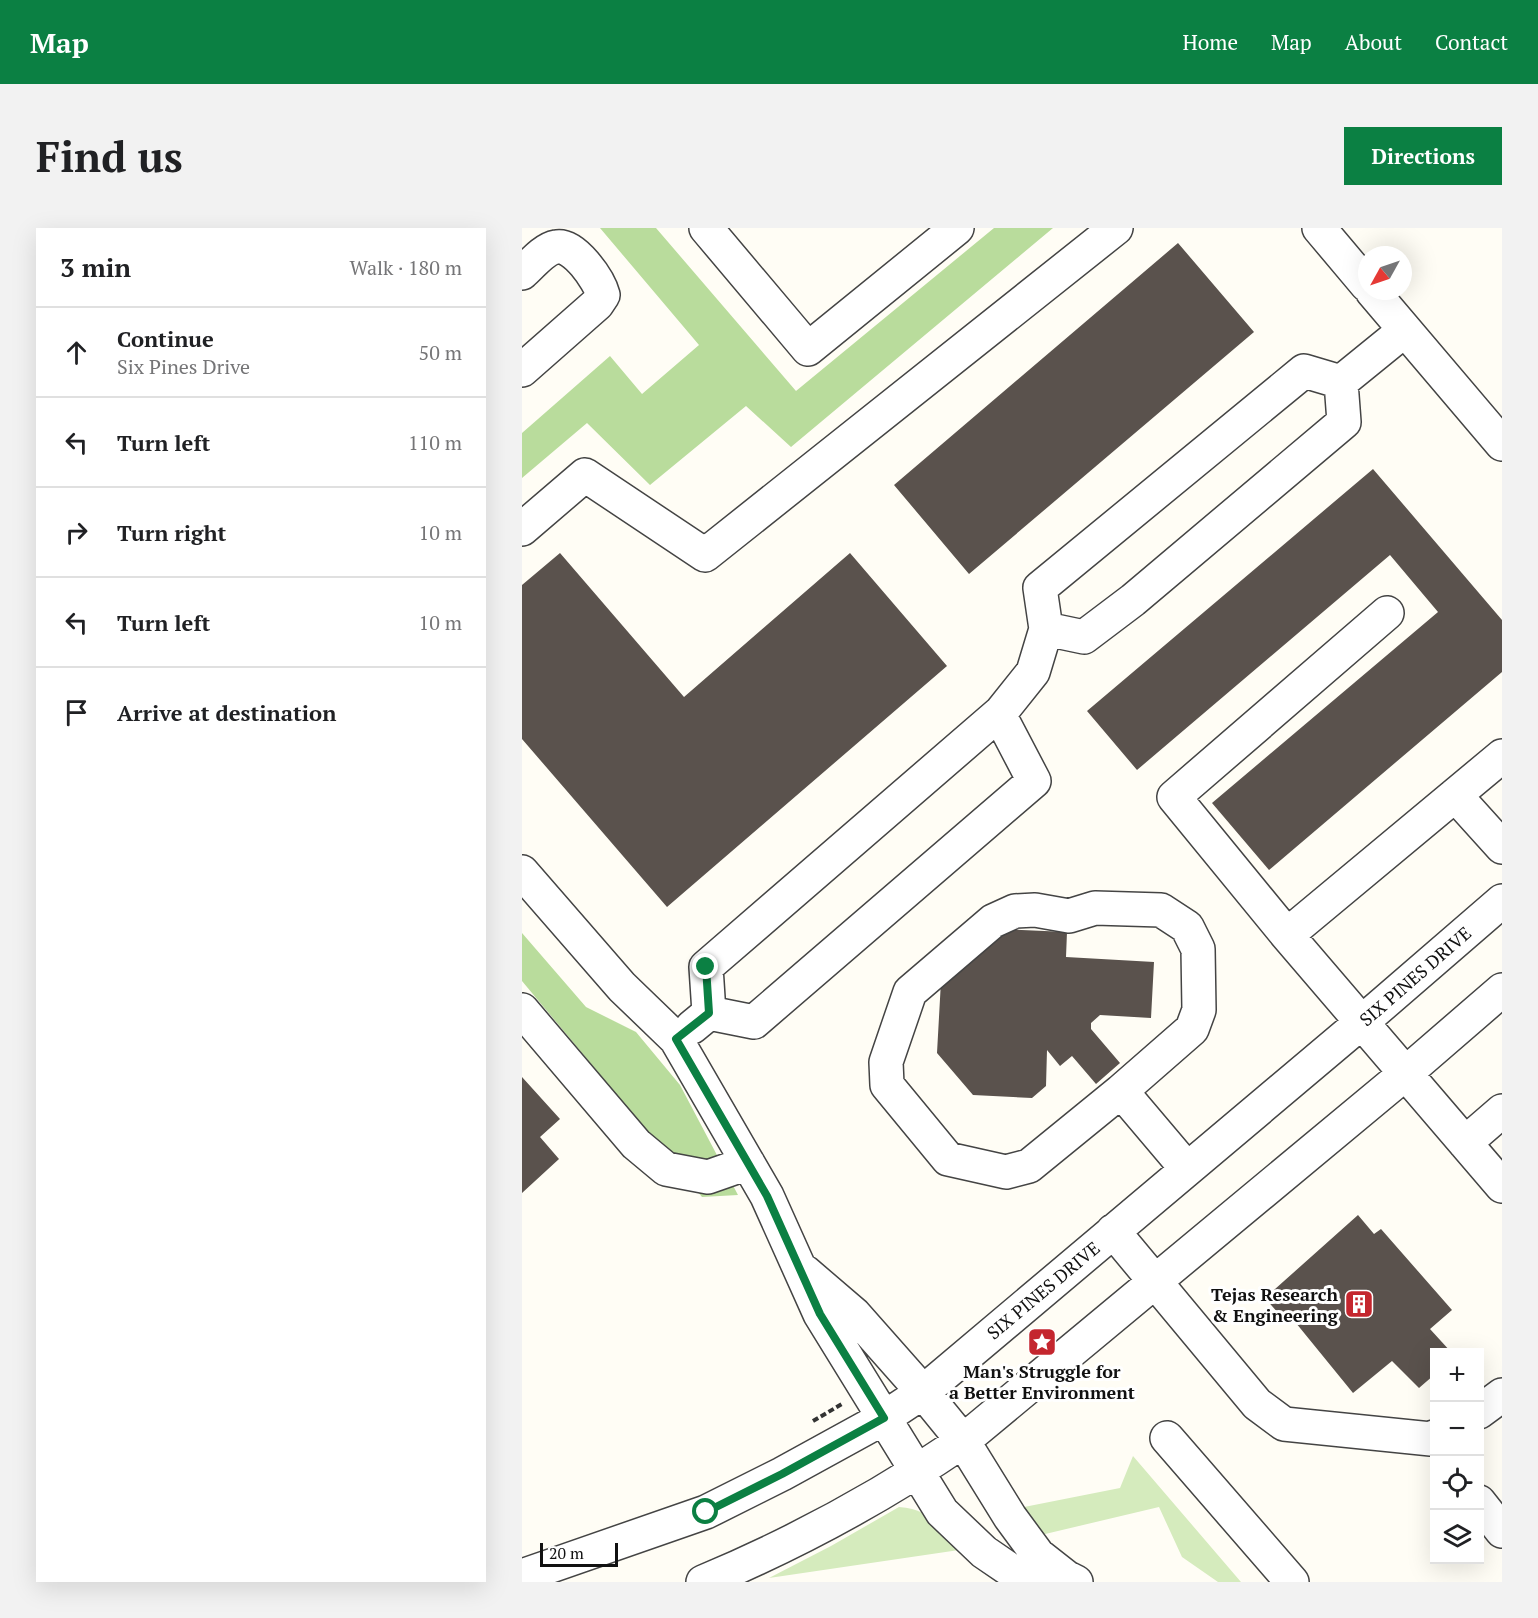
<!DOCTYPE html>
<html lang="en">
<head>
<meta charset="utf-8">
<style>
  body { margin:0; font-family:"PT Serif",serif; background:#f2f2f2; color:#202124 }
  .controls { position:absolute; right:18px; bottom:18px; display:grid; overflow:hidden; border-radius:0px; box-shadow:0 6px 24px #0002 }
  .controls button { width:54px; height:54px; display:grid; place-items:center; padding:0; border:0; border-bottom:2px solid #e0e0e0; background:#fff; color:#202124; font:30px sans-serif }
  .compass { position:absolute; left:836px; top:18px; width:54px; height:54px; border-radius:50%; background:#fff; box-shadow:0 6px 24px #0002; rotate:230deg }
  .scale { position:absolute; left:18px; bottom:15px; width:78px; box-sizing:border-box; padding-left:6px; border:3px solid #111; border-top:0; font-size:16px; line-height:21px; white-space:nowrap; color:#111; -webkit-text-stroke:4px #fff; paint-order:stroke }
  .stop { position:absolute; width:18px; height:18px; margin:-14px; border:4px solid #0b8043; border-radius:50%; background:#fff }
  .stop.end { background:#0b8043; border-color:#fff; box-shadow:0 2px 6px #0008 }
  .list { margin:0; padding:0; list-style:none }
  h2 { display:flex; justify-content:space-between; align-items:center; height:78px; margin:0; padding:0 24px; font-size:26px }
  h2 small { font-size:20px; font-weight:400; color:#757577 }
  .list li { display:grid; grid-template-columns:39px 1fr auto; gap:18px; align-items:center; box-sizing:border-box; height:90px; padding:0 24px; border-top:2px solid #e0e0e0 }
  .list b { display:block; font-size:22px; white-space:nowrap }
  .list p { margin:0; font-size:20px; white-space:nowrap; color:#757577 }
  .list em { font-size:20px; font-style:normal; color:#757577 }
  .icon { flex:none; width:33px; height:33px; fill:none; stroke:currentColor; stroke-width:2; stroke-linecap:round; stroke-linejoin:round }
  .map { position:relative; flex:none; width:980px; height:1354px; overflow:hidden; border-radius:0px }
  header { display:flex; align-items:center; gap:36px; box-sizing:border-box; height:84px; padding:0 30px; background:#0b8043; color:#fff }
  header strong { font-size:28px }
  nav { display:flex; gap:33px; margin-inline-start:auto; font-size:21px }
  .intro { display:flex; align-items:center; justify-content:space-between; box-sizing:border-box; height:144px; padding:0 36px }
  h1 { margin:0; font-size:42px }
  .button { padding:15px 27px; border-radius:0px; background:#0b8043; color:#fff; font-size:21px; font-weight:700 }
  main { display:flex; gap:36px; padding:0 36px }
  aside { flex:1; background:#fff; border-radius:0px; box-shadow:0 6px 24px #0002 }
  .map>svg:first-child { display:block }
</style>
</head>
<body>
<header>
<strong>Map</strong>
<nav><a>Home</a><a>Map</a><a>About</a><a>Contact</a></nav>
</header>
<div class="intro"><h1>Find us</h1><a class="button">Directions</a></div>
<main>
<aside>
<h2>3 min<small>Walk · 180 m</small></h2>
<ul class="list">
<li><svg class="icon" aria-label="ahead" viewBox="0 0 24 24"><path d="M12 20V5M6 11l6-6 6 6"/></svg><div><b>Continue</b><p>Six Pines Drive</p></div><em>50 m</em></li>
<li><svg class="icon" aria-label="left" viewBox="0 0 24 24"><path d="M17 20v-9H6M10 6l-5 5 5 5"/></svg><div><b>Turn left</b></div><em>110 m</em></li>
<li><svg class="icon" aria-label="right" viewBox="0 0 24 24"><path d="M7 20v-9h11M14 6l5 5-5 5"/></svg><div><b>Turn right</b></div><em>10 m</em></li>
<li><svg class="icon" aria-label="left" viewBox="0 0 24 24"><path d="M17 20v-9H6M10 6l-5 5 5 5"/></svg><div><b>Turn left</b></div><em>10 m</em></li>
<li><svg class="icon" aria-label="arrive" viewBox="0 0 24 24"><path d="M6 21V4h12l-3 4 3 4H6"/></svg><div><b>Arrive at destination</b></div></li>
</ul>
</aside>
<div class="map">
<svg width="980" height="1354" viewBox="0 0 980 1354">
  <rect width="100%" height="100%" fill="#fffdf5"/>
  <!-- green -->
  <path fill="#d5ebbd" d="M 611,1228 L 719,1354 L 696,1354 L 660,1329 L 637,1279 L 519,1307 L 497,1280 L 598,1260 Z
    M 377,1279 C 409,1281 417,1299 437,1322 L 247,1350 L 309,1318 Z"/>
  <!-- forest -->
  <path fill="#b9dc9c" d="M 78,0 L 134,0 L 274,163 L 472,0 L 531,0 L 269,219 L 224,178 L 128,257 L 65,195 L 0,250 L 0,205 L 88,128 L 120,166 L 177,117 Z
    M 0,705 L 64,779 L 114,804 L 158,857 L 216,967 L 180,969 L 0,753 Z"/>
  <!-- building -->
  <path fill="#5a524d" d="M 656,15 L 732,104 L 447,346 L 372,257 Z
    M 851,241 L 980,392 L 980,444 L 747,642 L 690,575 L 916,384 L 868,327 L 615,542 L 565,483 Z
    M 38,325 L 162,469 L 328,325 L 425,438 L 145,679 L 0,511 L 0,357 Z
    M 480,701 L 545,704 L 544,729 L 632,734 L 629,790 L 578,787 L 569,795 L 569,801 L 598,835 L 574,856 L 550,828 L 538,838 L 525,822 L 524,858 L 510,870 L 451,867 L 415,825 L 419,753 Z
    M 0,849 L 38,891 L 18,909 L 37,931 L 0,965 Z
    M 836,987 L 852,1006 L 859,1001 L 930,1082 L 908,1101 L 929,1124 L 912,1124 L 912,1147 L 897,1160 L 870,1133 L 831,1165 L 765,1084 L 757,1086 L 743,1070 Z"/>
  <g fill="none" stroke-linecap="round" stroke-linejoin="round">
    <!-- minor casing -->
    <g stroke="#444" stroke-width="36">
      <path id="minor" d="M 184,0 L 286,121 L 435,0
        M 797,0 L 845,57
        M 0,45 C 9,37 22,21 34,19 C 52,15 77,52 81,67 L 75,76 L 0,142
        M 850,63 L 980,216
        M 819,154 L 883,102
        M 0,301 L 63,247 L 183,327 L 594,0
        M 524,401 L 562,409 L 611,372 L 822,194 L 819,154
        M 980,528 L 765,707 L 980,958
        M 933,567 L 980,619
        M 0,644 L 100,759 L 154,811 L 245,968 L 298,1086 L 420,1284 L 462,1324 L 506,1354
        M 765,707 L 652,569 L 865,385
        M 0,782 L 114,916 L 144,941 L 186,949 L 226,935
        M 187,785 L 184,739 L 479,484 L 511,444 L 524,401 L 518,360 L 782,143 L 819,154
        M 170,799 L 187,785 L 232,794 L 512,553 L 477,486
        M 599,863 L 507,938 L 484,944 L 426,931 L 365,857 L 364,834 L 388,764 L 471,693 L 493,683 L 513,682 L 547,688 L 573,680 L 639,682 L 665,699 L 676,721 L 677,782 L 670,801 L 599,863 L 665,941
        M 943,915 L 980,883
        M 591,1003 L 735,1176 L 762,1196 L 909,1211 L 912,1209
        M 283,1044 L 332,1086 L 401,1164 L 441,1213 L 488,1289 L 516,1327 L 544,1349 L 554,1354
        M 957,1184 L 980,1167
        M 645,1210 L 770,1354
        M 957,1274 L 980,1303
        M 0,1348 L 184,1284 L 260,1246 L 362,1190 L 401,1164 L 840,794 L 980,673
        M 181,1354 C 272,1316 359,1269 441,1213 L 884,845 L 980,762"/>
    </g>
    <!-- path -->
    <path stroke="#333" stroke-width="4" stroke-dasharray="6 3" stroke-linecap="butt" d="M 291,1193 L 320,1176"/>
    <!-- minor -->
    <use href="#minor" stroke="#fff" stroke-width="33"/>
  </g>
  <g fill="none" stroke-linecap="round" stroke-linejoin="round">
    <!-- route -->
    <path stroke="#0b8043" stroke-width="8" d="M 184,739 L 187,785 L 154,811 L 245,968 L 298,1086 L 362,1190 L 260,1246 L 184,1284"/>
  </g>
  <!-- icons -->
  <defs>
    <g id="building-square" transform="scale(1.5)"><rect x="-9" y="-9" width="18" height="18" rx="4" fill="#c4262e" stroke="#fff"/><path d="M-4-6H4V6H1V3H-1V6H-4ZM-2.5-4.3h1.7v1.8h-1.7ZM.8-4.3h1.7v1.8H.8ZM-2.5-1h1.7V.8h-1.7ZM.8-1h1.7V.8H.8Z" fill="#fff"/></g>
    <g id="sight-square" transform="scale(1.5)"><rect x="-9" y="-9" width="18" height="18" rx="4" fill="#c4262e" stroke="#fff"/><path d="M0-6L1.8-2.2L6-1.7L2.9 1.2L3.7 5.4L0 3.3L-3.7 5.4L-2.9 1.2L-6-1.7L-1.8-2.2Z" fill="#fff"/></g>
  </defs>
  <g fill-rule="evenodd">
    <use href="#building-square" x="837" y="1076"/>
    <use href="#sight-square" x="520" y="1114"/>
  </g>
  <g text-anchor="middle" dominant-baseline="central" stroke-width="6" stroke-linejoin="round" paint-order="stroke">
    <!-- street labels -->
    <g font-size="18" fill="#111" stroke="#fff">
      <text transform="translate(893 748) rotate(-41)">SIX PINES DRIVE</text>
      <text transform="translate(521 1062) rotate(-40)">SIX PINES DRIVE</text>
    </g>
    <!-- poi labels -->
    <g font-size="18" font-weight="bold" fill="#111" stroke="#fff" text-anchor="end">
      <text x="816" y="1066">Tejas Research<tspan x="816" dy="21">&amp; Engineering</tspan></text>
      <text x="520" y="1143" text-anchor="middle">Man's Struggle for<tspan x="520" dy="21">a Better Environment</tspan></text>
    </g>
  </g>
</svg>
<div class="controls">
<button>+</button>
<button>−</button>
<button><svg class="icon" aria-label="locate" viewBox="0 0 24 24"><circle cx="12" cy="12" r="6"/><path d="M12 2v4M12 18v4M2 12h4M18 12h4"/></svg></button>
<button><svg class="icon" aria-label="layers" viewBox="0 0 24 24"><path d="M12 4l9 5-9 5-9-5zM3 14l9 5 9-5"/></svg></button>
</div>
<svg class="compass" viewBox="-18 -18 36 36"><path d="M0-13l5 13h-10z" fill="#e53935"/><path d="M0 13l5-13h-10z" fill="#757577"/></svg>
<div class="scale">20 m</div>
<div class="stop" style="left:184px;top:1284px"></div>
<div class="stop end" style="left:184px;top:739px"></div>
</div>
</main>
</body>
</html>
